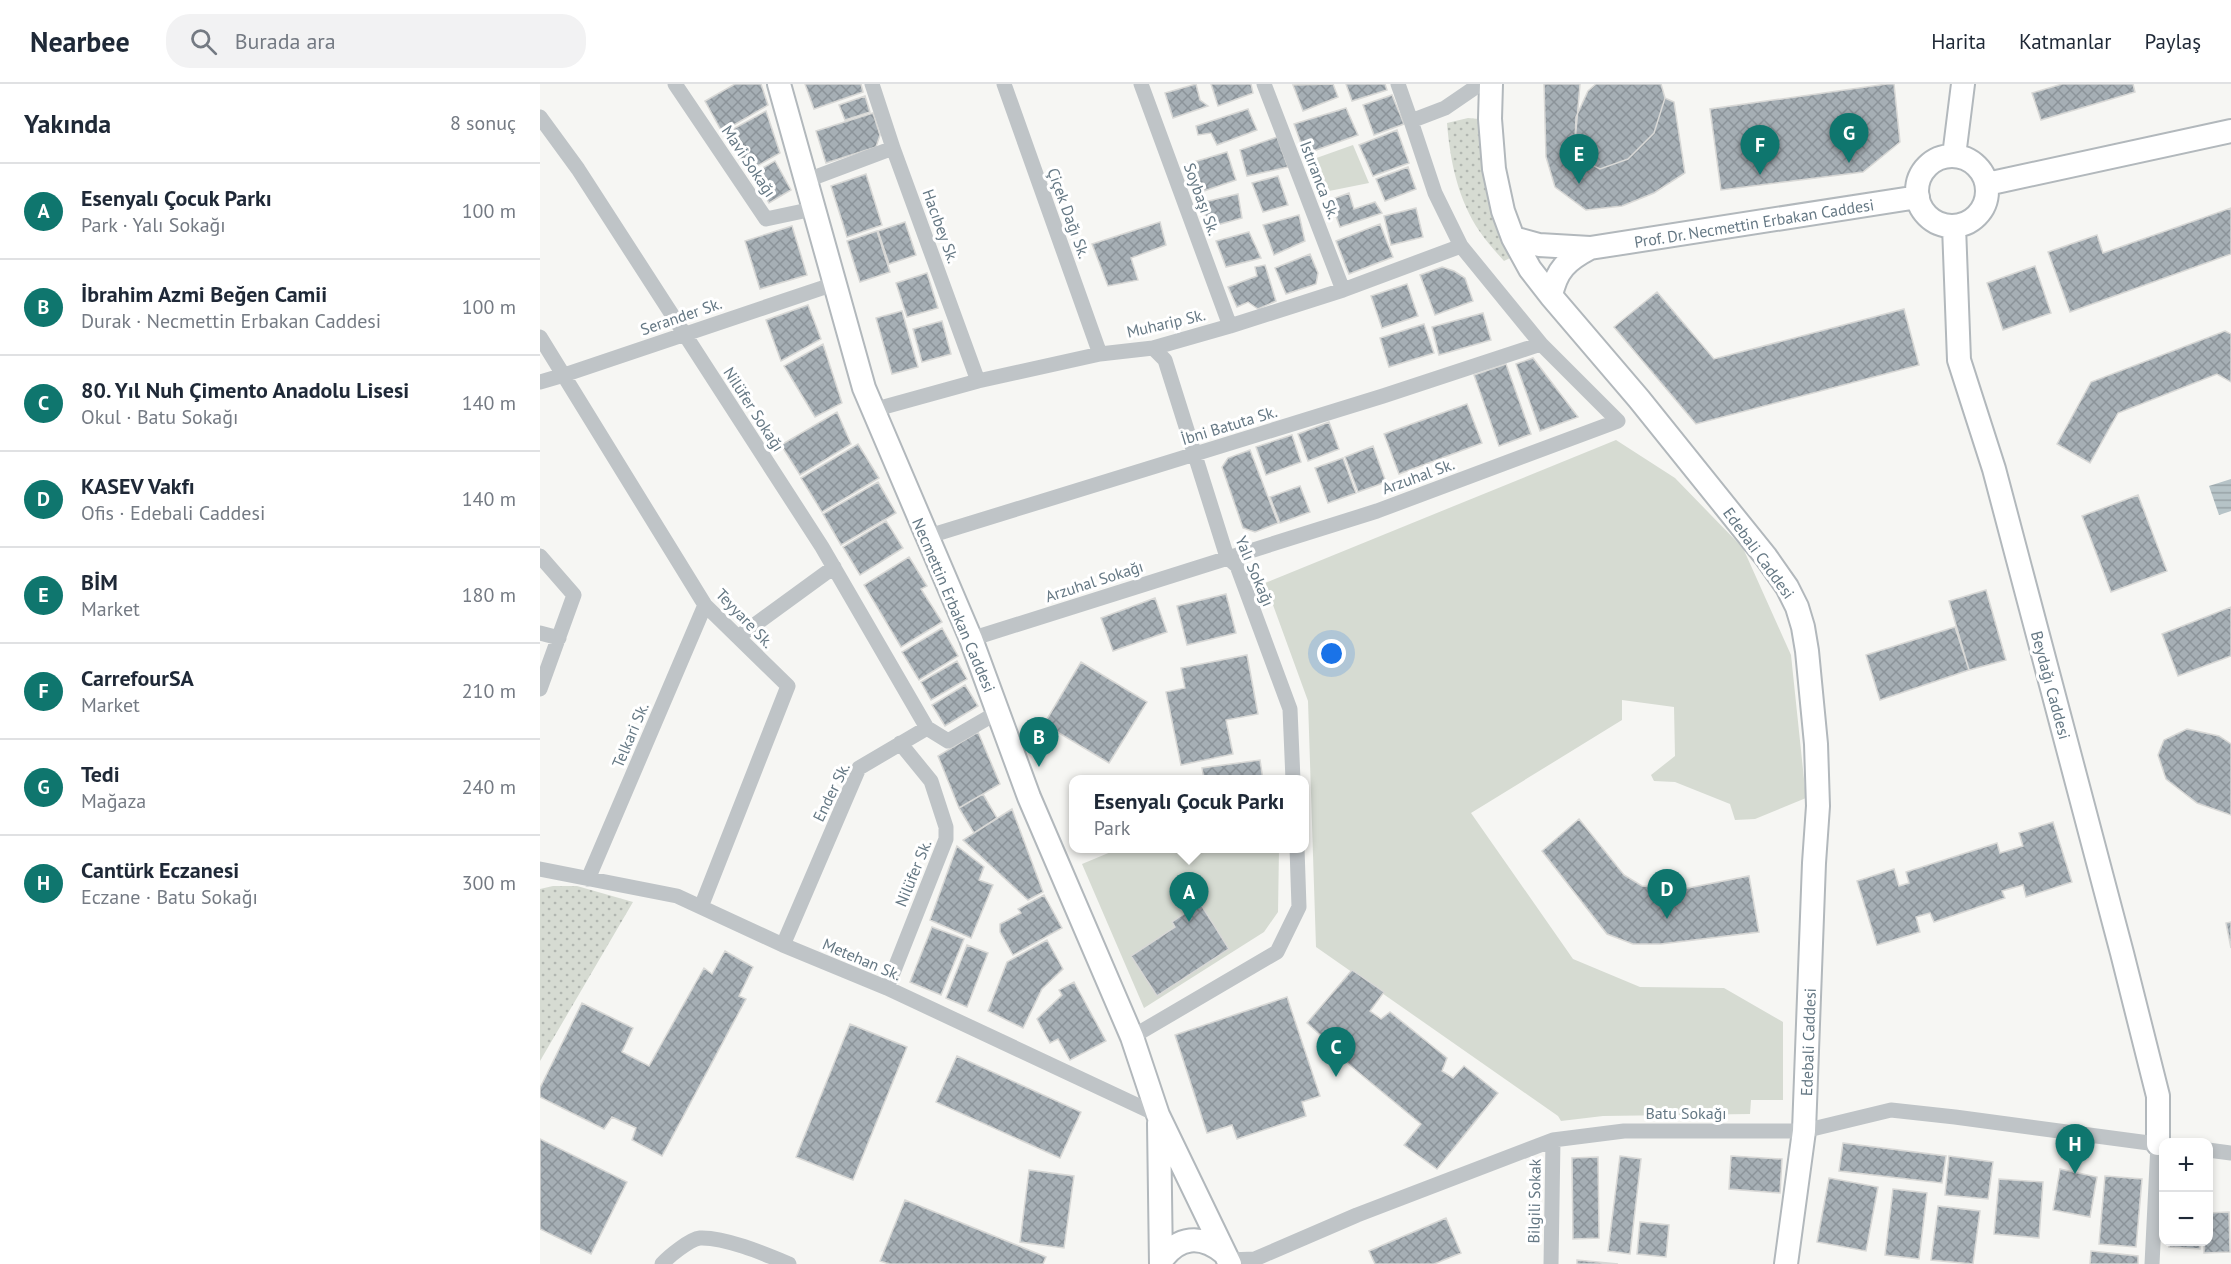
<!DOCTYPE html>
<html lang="tr">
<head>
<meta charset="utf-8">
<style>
  body { margin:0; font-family:"PT Sans",sans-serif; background:#f2f2f3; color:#1f2937 }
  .controls { position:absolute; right:18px; bottom:18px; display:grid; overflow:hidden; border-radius:12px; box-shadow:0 3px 9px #0003 }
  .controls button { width:54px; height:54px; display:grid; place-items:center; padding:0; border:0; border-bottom:2px solid #e0e1e3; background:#fff; color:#1f2937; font:30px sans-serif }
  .you { position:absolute; left:792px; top:570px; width:21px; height:21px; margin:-15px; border:4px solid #fff; border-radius:50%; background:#1a73e8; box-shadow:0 0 0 9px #1a73e833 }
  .badge { display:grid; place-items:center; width:39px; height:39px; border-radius:50%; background:#0f766e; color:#fff; font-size:20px; font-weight:700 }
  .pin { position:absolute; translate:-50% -50px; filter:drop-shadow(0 2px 3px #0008) }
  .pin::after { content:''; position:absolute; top:32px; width:21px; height:18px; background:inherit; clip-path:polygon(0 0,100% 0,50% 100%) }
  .popup { position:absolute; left:529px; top:691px; width:240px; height:78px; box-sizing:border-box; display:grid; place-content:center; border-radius:12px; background:#fff; filter:drop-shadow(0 2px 4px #0005); font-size:20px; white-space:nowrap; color:#747a83 }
  .popup b { font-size:22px; color:#1f2937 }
  .popup::after { content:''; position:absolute; left:50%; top:100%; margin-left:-12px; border:12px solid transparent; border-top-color:#fff }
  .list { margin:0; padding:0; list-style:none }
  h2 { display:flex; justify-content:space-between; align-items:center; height:78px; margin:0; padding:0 24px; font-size:26px }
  h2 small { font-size:20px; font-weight:400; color:#747a83 }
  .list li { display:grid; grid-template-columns:39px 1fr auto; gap:18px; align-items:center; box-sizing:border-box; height:96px; padding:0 24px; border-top:2px solid #e0e1e3 }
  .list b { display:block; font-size:22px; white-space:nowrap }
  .list p { margin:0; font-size:20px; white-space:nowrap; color:#747a83 }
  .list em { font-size:20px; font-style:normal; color:#747a83 }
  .icon { flex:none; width:33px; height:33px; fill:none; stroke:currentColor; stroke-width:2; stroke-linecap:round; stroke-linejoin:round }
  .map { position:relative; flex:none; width:1691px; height:1180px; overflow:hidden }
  header { display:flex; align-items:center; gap:36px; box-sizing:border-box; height:84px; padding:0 30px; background:#fff; border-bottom:2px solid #e0e1e3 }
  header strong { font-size:28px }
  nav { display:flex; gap:33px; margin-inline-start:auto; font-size:21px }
  .search { width:420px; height:54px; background:#f2f2f3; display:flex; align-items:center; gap:15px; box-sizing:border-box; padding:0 21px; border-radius:24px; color:#747a83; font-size:22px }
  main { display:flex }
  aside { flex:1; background:#fff }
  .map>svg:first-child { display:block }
</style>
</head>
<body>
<header>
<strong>Nearbee</strong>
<div class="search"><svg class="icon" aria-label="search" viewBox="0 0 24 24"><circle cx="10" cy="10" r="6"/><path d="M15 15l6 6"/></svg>Burada ara</div>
<nav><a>Harita</a><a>Katmanlar</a><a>Paylaş</a></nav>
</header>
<main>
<aside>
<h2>Yakında<small>8 sonuç</small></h2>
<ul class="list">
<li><span class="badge">A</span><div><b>Esenyalı Çocuk Parkı</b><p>Park · Yalı Sokağı</p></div><em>100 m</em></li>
<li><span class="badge">B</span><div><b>İbrahim Azmi Beğen Camii</b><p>Durak · Necmettin Erbakan Caddesi</p></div><em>100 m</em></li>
<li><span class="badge">C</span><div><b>80. Yıl Nuh Çimento Anadolu Lisesi</b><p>Okul · Batu Sokağı</p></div><em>140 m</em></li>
<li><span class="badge">D</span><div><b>KASEV Vakfı</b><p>Ofis · Edebali Caddesi</p></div><em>140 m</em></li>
<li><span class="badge">E</span><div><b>BİM</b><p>Market</p></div><em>180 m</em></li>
<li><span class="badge">F</span><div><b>CarrefourSA</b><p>Market</p></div><em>210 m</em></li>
<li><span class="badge">G</span><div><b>Tedi</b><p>Mağaza</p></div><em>240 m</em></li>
<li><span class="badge">H</span><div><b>Cantürk Eczanesi</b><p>Eczane · Batu Sokağı</p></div><em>300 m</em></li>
</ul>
</aside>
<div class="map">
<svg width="1691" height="1180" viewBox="0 0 1691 1180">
  <defs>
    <pattern id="grass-dots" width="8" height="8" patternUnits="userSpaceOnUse" patternTransform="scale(1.5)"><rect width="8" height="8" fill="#d6dbd2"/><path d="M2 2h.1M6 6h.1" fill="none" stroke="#b1b6b0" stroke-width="1.8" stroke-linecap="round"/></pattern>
    <pattern id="water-rules" width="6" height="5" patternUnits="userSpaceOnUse" patternTransform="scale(1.5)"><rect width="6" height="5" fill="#b6c3c7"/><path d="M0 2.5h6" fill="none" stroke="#98a3a7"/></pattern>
    <pattern id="building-cross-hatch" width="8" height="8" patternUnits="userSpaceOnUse" patternTransform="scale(1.5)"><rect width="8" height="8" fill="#a6afb5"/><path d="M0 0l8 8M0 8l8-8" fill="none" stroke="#8b9399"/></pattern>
  </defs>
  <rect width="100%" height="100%" fill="#f6f6f3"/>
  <!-- grass -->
  <path fill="url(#grass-dots)" d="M 928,34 L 939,35 L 944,91 L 954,135 L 972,173 L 964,177 C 956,168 947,158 940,148 C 918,116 910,77 907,39 Z
    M 13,802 L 37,802 L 93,818 L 0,977 L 0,805 Z"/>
  <!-- green -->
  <path fill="#d6dbd2" d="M 813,61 L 829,99 L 779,109 L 768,77 Z
    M 1076,356 L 1135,394 L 1203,464 L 1251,571 L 1266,714 L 1215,735 L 1195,736 L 1190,720 L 1135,698 L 1114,697 L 1111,691 L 1135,672 L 1134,623 L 1082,616 L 1082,636 L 931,729 L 1033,875 L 1100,903 L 1184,904 L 1243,938 L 1243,1016 L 1211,1016 L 1210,1030 L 1063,1032 L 1021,1037 L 1018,1032 L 776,863 L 768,617 L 725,499 Z
    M 674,764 L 739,765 L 738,828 L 724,848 L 604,924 L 542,780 L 578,765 Z"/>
  <!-- water -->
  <path fill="url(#water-rules)" d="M 1691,395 L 1691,427 L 1679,431 L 1669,402 Z"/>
  <!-- building -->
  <path fill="url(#building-cross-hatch)" stroke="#d8d8d6" stroke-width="1.5" d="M 195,0 L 221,0 L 228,21 L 182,48 L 165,17 Z
    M 265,0 L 321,0 L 323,8 L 274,25 Z
    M 656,0 L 660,16 L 668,22 L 633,34 L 625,9 Z
    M 671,0 L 711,0 L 713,9 L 678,22 Z
    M 793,0 L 798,13 L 763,27 L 753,1 Z
    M 806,0 L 845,0 L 847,6 L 812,17 Z
    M 1004,0 L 1040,0 L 1035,59 L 1044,77 L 1060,85 L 1088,75 L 1114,49 L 1125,14 L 1134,18 L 1145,89 L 1114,109 L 1082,122 L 1046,126 L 1015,103 L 1006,73 Z
    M 1056,0 L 1121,0 L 1125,14 L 1114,49 L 1088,75 L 1060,85 L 1044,77 L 1035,59 L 1036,33 L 1048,7 Z
    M 1347,0 L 1354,0 L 1360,58 L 1323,88 L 1181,106 L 1170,25 Z
    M 1522,0 L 1593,0 L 1595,8 L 1501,36 L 1492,9 Z
    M 852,11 L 864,40 L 834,51 L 823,21 Z
    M 325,12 L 330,28 L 305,36 L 299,21 Z
    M 806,24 L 818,51 L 765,70 L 754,40 Z
    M 708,25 L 717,46 L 677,61 L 671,49 L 658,51 L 656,42 Z
    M 226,27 L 240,69 L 208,87 L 184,50 Z
    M 333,29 L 340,51 L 336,63 L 286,79 L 276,47 Z
    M 857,46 L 869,79 L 833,92 L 819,61 Z
    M 737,53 L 748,83 L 707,92 L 700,66 Z
    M 687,68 L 696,96 L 658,109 L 647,80 Z
    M 235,77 L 251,106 L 229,119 L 212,90 Z
    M 868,83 L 876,105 L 845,117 L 836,95 Z
    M 326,90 L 342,141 L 307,153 L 291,102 Z
    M 738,92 L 748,121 L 723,128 L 712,99 Z
    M 809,109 L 814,125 L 835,118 L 842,129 L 800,143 L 790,116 Z
    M 698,110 L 702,134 L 670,143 L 660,119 Z
    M 876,124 L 883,153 L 851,161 L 844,132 Z
    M 1691,124 L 1691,170 L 1530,228 L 1508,168 L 1557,151 L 1563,169 Z
    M 759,131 L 765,157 L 734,171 L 723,141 Z
    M 365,138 L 376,171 L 349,180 L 338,147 Z
    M 620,138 L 626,161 L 591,174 L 598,196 L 568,202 L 552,160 Z
    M 840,140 L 853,173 L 809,190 L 796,157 Z
    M 252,142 L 267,191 L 220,205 L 205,157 Z
    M 337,147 L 350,188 L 320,198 L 307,157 Z
    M 709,148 L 721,174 L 686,183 L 676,157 Z
    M 770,170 L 778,189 L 776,200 L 746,210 L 735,184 Z
    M 725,181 L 736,217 L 718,225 L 708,218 L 697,223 L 688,203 L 717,192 L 715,183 Z
    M 1495,182 L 1511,229 L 1463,246 L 1447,199 Z
    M 902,183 L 914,187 L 925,194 L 933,217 L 895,231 L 880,191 Z
    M 387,189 L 398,224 L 367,233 L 356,199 Z
    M 867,200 L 878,232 L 842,244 L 831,212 Z
    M 1117,208 L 1174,275 L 1364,225 L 1379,281 L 1156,340 L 1074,243 Z
    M 268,221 L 281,255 L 241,277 L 226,236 Z
    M 362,227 L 378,283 L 352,290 L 336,234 Z
    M 943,229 L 951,256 L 899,271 L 892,243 Z
    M 402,237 L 411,270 L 382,278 L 373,245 Z
    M 884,240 L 894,269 L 849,283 L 840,254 Z
    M 1685,247 L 1691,250 L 1691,298 L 1677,290 L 1578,329 L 1550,379 L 1517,360 L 1551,298 Z
    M 283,260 L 302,319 L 275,333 L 244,282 Z
    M 993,274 L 1038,333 L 1000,347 L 976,280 Z
    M 966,280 L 991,350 L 959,362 L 934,291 Z
    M 927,320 L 942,359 L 859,390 L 844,350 Z
    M 297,328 L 311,360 L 260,391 L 241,361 Z
    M 789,338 L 799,365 L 768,377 L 758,350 Z
    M 752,351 L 761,378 L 726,391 L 716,363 Z
    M 318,360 L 339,394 L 282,428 L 261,394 Z
    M 833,362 L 846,398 L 818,408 L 805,373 Z
    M 710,366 L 738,439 L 715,448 L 703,444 L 682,383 L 688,374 Z
    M 803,374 L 816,409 L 788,419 L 775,384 Z
    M 338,398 L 356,429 L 301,461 L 283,430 Z
    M 760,402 L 770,428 L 740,439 L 730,413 Z
    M 1598,411 L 1627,487 L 1571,508 L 1542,432 Z
    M 346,437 L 363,464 L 320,491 L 303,463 Z
    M 369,473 L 387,502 L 381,505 L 402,538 L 361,563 L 324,501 Z
    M 1446,506 L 1466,576 L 1429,586 L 1409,517 Z
    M 686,510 L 696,549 L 647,561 L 637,522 Z
    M 615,514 L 627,548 L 573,567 L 561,534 Z
    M 1691,523 L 1691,572 L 1638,592 L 1622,550 Z
    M 1415,543 L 1429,586 L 1340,616 L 1326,571 Z
    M 402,544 L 418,572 L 379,596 L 362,568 Z
    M 707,571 L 718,630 L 686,636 L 693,670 L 641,681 L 626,608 L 645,604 L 641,584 Z
    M 417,577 L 427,595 L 391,616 L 381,598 Z
    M 541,578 L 607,618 L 569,679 L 504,640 Z
    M 425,601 L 438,622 L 405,642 L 392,621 Z
    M 1647,645 L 1679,652 L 1691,660 L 1691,731 L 1657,719 L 1626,695 L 1618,671 L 1624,656 Z
    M 438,648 L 460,700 L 419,724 L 398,672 Z
    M 720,676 L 723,696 L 664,696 L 662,684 Z
    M 443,710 L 457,734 L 434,749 L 419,724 Z
    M 472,725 L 503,808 L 488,816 L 423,756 Z
    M 1039,735 L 1084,791 L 1102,802 L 1143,805 L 1209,792 L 1219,848 L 1121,860 L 1093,860 L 1067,850 L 1002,767 Z
    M 1513,738 L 1532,798 L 1486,813 L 1483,801 L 1462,807 L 1465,814 L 1394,838 L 1390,829 L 1376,833 L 1380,848 L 1337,861 L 1317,797 L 1354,785 L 1359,802 L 1369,799 L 1366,788 L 1457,759 L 1460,769 L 1483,762 L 1479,749 Z
    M 417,762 L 444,783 L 439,796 L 453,801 L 431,854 L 390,836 Z
    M 504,811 L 522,844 L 473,871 L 460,848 L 460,840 L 481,829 L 478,825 Z
    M 660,819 L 689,865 L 617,912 L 591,872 L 635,843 L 632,838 Z
    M 1691,838 L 1691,864 L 1686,839 Z
    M 392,843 L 424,855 L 401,911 L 370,898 Z
    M 507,856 L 523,885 L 502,905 L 483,944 L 448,927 L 467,878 Z
    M 427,861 L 448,869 L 427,923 L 406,914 Z
    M 185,867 L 213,883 L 199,912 L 206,915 L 122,1072 L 92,1056 L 96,1044 L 72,1033 L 64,1045 L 0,1013 L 0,1004 L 42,919 L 93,944 L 82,968 L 109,982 L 164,884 L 172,890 Z
    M 812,886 L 844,908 L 830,927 L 841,935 L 850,928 L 907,974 L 902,987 L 913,994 L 924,982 L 958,1009 L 897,1085 L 864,1061 L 881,1040 L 806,978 L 813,969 L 807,964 L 802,971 L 767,939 Z
    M 534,898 L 566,957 L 530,976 L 518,955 L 510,959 L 497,935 L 522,911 L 519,906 Z
    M 747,913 L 780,1012 L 762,1018 L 766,1032 L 697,1055 L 692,1041 L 667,1049 L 635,951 Z
    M 310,940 L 367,963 L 313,1096 L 256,1073 Z
    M 417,972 L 541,1028 L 520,1074 L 396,1018 Z
    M 0,1055 L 87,1098 L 51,1170 L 0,1145 Z
    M 1303,1059 L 1406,1072 L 1402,1099 L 1299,1087 Z
    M 1080,1072 L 1101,1075 L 1090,1170 L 1068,1167 Z
    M 1191,1072 L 1242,1075 L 1240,1109 L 1189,1105 Z
    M 1409,1072 L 1453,1078 L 1448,1115 L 1405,1111 Z
    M 1058,1073 L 1059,1154 L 1033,1155 L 1032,1074 Z
    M 1520,1085 L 1557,1093 L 1550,1133 L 1513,1126 Z
    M 489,1086 L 534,1092 L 524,1164 L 480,1158 Z
    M 1565,1092 L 1602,1095 L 1596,1163 L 1559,1160 Z
    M 1289,1094 L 1338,1103 L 1326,1167 L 1277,1158 Z
    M 1459,1095 L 1503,1098 L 1499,1154 L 1454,1150 Z
    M 1353,1105 L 1387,1109 L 1379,1175 L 1345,1171 Z
    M 365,1116 L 506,1173 L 503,1180 L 349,1180 L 340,1177 Z
    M 1398,1122 L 1440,1127 L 1433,1180 L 1391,1176 Z
    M 1689,1128 L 1690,1168 L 1664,1169 L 1664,1158 L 1668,1158 L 1668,1129 Z
    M 906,1134 L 921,1169 L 894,1180 L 835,1180 L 829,1167 Z
    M 1100,1138 L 1129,1141 L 1126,1173 L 1097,1170 Z
    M 1630,1158 L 1660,1158 L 1660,1165 L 1629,1163 Z
    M 1551,1167 L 1598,1172 L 1598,1180 L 1550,1180 Z
    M 1037,1176 L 1078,1180 L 1037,1180 Z"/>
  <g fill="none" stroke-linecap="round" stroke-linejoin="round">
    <!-- secondary casing -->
    <g stroke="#b2b8bc" stroke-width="26">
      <path id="secondary" d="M 239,0 L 324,304 L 431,555 L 489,713 L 592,953 L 618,1031 L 690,1180
        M 951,0 L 950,35 L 954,85 L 963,127 L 973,154 L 990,185 L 1011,212 L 1099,315 L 1226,473 L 1247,503 L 1257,523 L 1263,543 L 1267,567 L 1276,660 L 1278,722 L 1274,779 L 1264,1047 L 1246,1180
        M 1414,72 L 1423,0
        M1377 107a35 35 0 1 1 70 0a35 35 0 1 1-70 0Z
        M 1447,100 L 1691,47
        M 1414,142 L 1419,276 L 1454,385 L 1582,869 L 1618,1012 L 1618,1060
        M 973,154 L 999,161 L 1050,164 L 1378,113
        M 1011,212 C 1016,186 1027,176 1050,164
        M 619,1039 L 621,1180
        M 621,1177 C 638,1152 661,1150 684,1169"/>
    </g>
    <!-- street -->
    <path stroke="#bfc4c7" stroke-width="15" d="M 135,0 L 226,135 L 273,125
      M 332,0 L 353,64 L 438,297
      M 464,0 L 560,270
      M 601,0 L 690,242
      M 724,0 L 803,206
      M 858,0 L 871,37
      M 0,33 L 38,85 L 282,463 L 387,644
      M 265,97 L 353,64
      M 0,253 L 165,521 L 248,602 L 161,823
      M 613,264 L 625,276 L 687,473 L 697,482 L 750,625 L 753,696
      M 0,298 L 24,291 L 294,200
      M 333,326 L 438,297 L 560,270 L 613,264 L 690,242 L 803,206 L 921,162
      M 386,453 L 843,312 L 1001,260
      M 0,472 L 34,511 L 0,605
      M 0,549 L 19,554
      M 198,553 L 294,483
      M 431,555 L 837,427 L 1078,337 L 1001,260 L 921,162 L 895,109 L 871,37 L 905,24 L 940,0
      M 0,785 L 137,812 L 243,861 L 347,904 L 618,1031
      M 48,795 L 165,521
      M 243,861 L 319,684 L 387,644 L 408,657 L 458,628
      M 347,904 L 406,755 L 406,743 L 391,697 L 360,659
      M 592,953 L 737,868 L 759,823 L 757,764
      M 1668,1066 L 1691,1069
      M 688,1176 L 715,1175 L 817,1131 L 1013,1056 L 1084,1047 L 1264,1047 L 1351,1026 L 1415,1033 L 1624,1061
      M 122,1180 C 128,1173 150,1155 160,1154 C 185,1153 225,1170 249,1180
      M 1011,1180 L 1013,1056
      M 1612,1180 L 1618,1060"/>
    <!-- secondary -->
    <use href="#secondary" stroke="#fff" stroke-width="22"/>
  </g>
  <g text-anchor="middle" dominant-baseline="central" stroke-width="6" stroke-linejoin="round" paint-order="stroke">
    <!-- street labels -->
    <g font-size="16" fill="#657884" stroke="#fff">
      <text transform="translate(209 77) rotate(56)">Mavi Sokağı</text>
      <text transform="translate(780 96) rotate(69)">Istıranca Sk.</text>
      <text transform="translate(662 115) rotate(70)">Soybaşı Sk.</text>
      <text transform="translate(529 129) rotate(70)">Çiçek Dağı Sk.</text>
      <text transform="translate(1214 139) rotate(-9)">Prof. Dr. Necmettin Erbakan Caddesi</text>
      <text transform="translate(401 142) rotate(70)">Hacıbey Sk.</text>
      <text transform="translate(141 232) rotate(-19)">Serander Sk.</text>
      <text transform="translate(626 239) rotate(-13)">Muharip Sk.</text>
      <text transform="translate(214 325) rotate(57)">Nilüfer Sokağı</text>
      <text transform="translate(689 341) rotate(-17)">İbni Batuta Sk.</text>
      <text transform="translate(878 392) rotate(-20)">Arzuhal Sk.</text>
      <text transform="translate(1219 469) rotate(54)">Edebali Caddesi</text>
      <text transform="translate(715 487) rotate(67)">Yalı Sokağı</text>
      <text transform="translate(554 497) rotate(-18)">Arzuhal Sokağı</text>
      <text transform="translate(414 521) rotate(67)">Necmettin Erbakan Caddesi</text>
      <text transform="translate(205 534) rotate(46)">Teyyare Sk.</text>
      <text transform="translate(1511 601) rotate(75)">Beydağı Caddesi</text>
      <text transform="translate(90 651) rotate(-67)">Telkari Sk.</text>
      <text transform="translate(291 708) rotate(-64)">Ender Sk.</text>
      <text transform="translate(373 789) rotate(-68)">Nilüfer Sk.</text>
      <text transform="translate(322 875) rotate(23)">Metehan Sk.</text>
      <text transform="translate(1268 958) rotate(-88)">Edebali Caddesi</text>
      <text x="1146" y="1029">Batu Sokağı</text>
      <text transform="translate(994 1117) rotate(-89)">Bilgili Sokak</text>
    </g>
  </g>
</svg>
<div class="controls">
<button>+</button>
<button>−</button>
</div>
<div class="you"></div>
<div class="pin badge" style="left:649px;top:838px">A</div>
<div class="popup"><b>Esenyalı Çocuk Parkı</b>Park</div>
<div class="pin badge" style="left:499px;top:683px">B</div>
<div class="pin badge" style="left:796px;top:993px">C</div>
<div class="pin badge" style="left:1127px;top:835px">D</div>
<div class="pin badge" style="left:1039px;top:100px">E</div>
<div class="pin badge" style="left:1220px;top:91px">F</div>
<div class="pin badge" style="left:1309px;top:79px">G</div>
<div class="pin badge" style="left:1535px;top:1090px">H</div>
</div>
</main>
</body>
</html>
